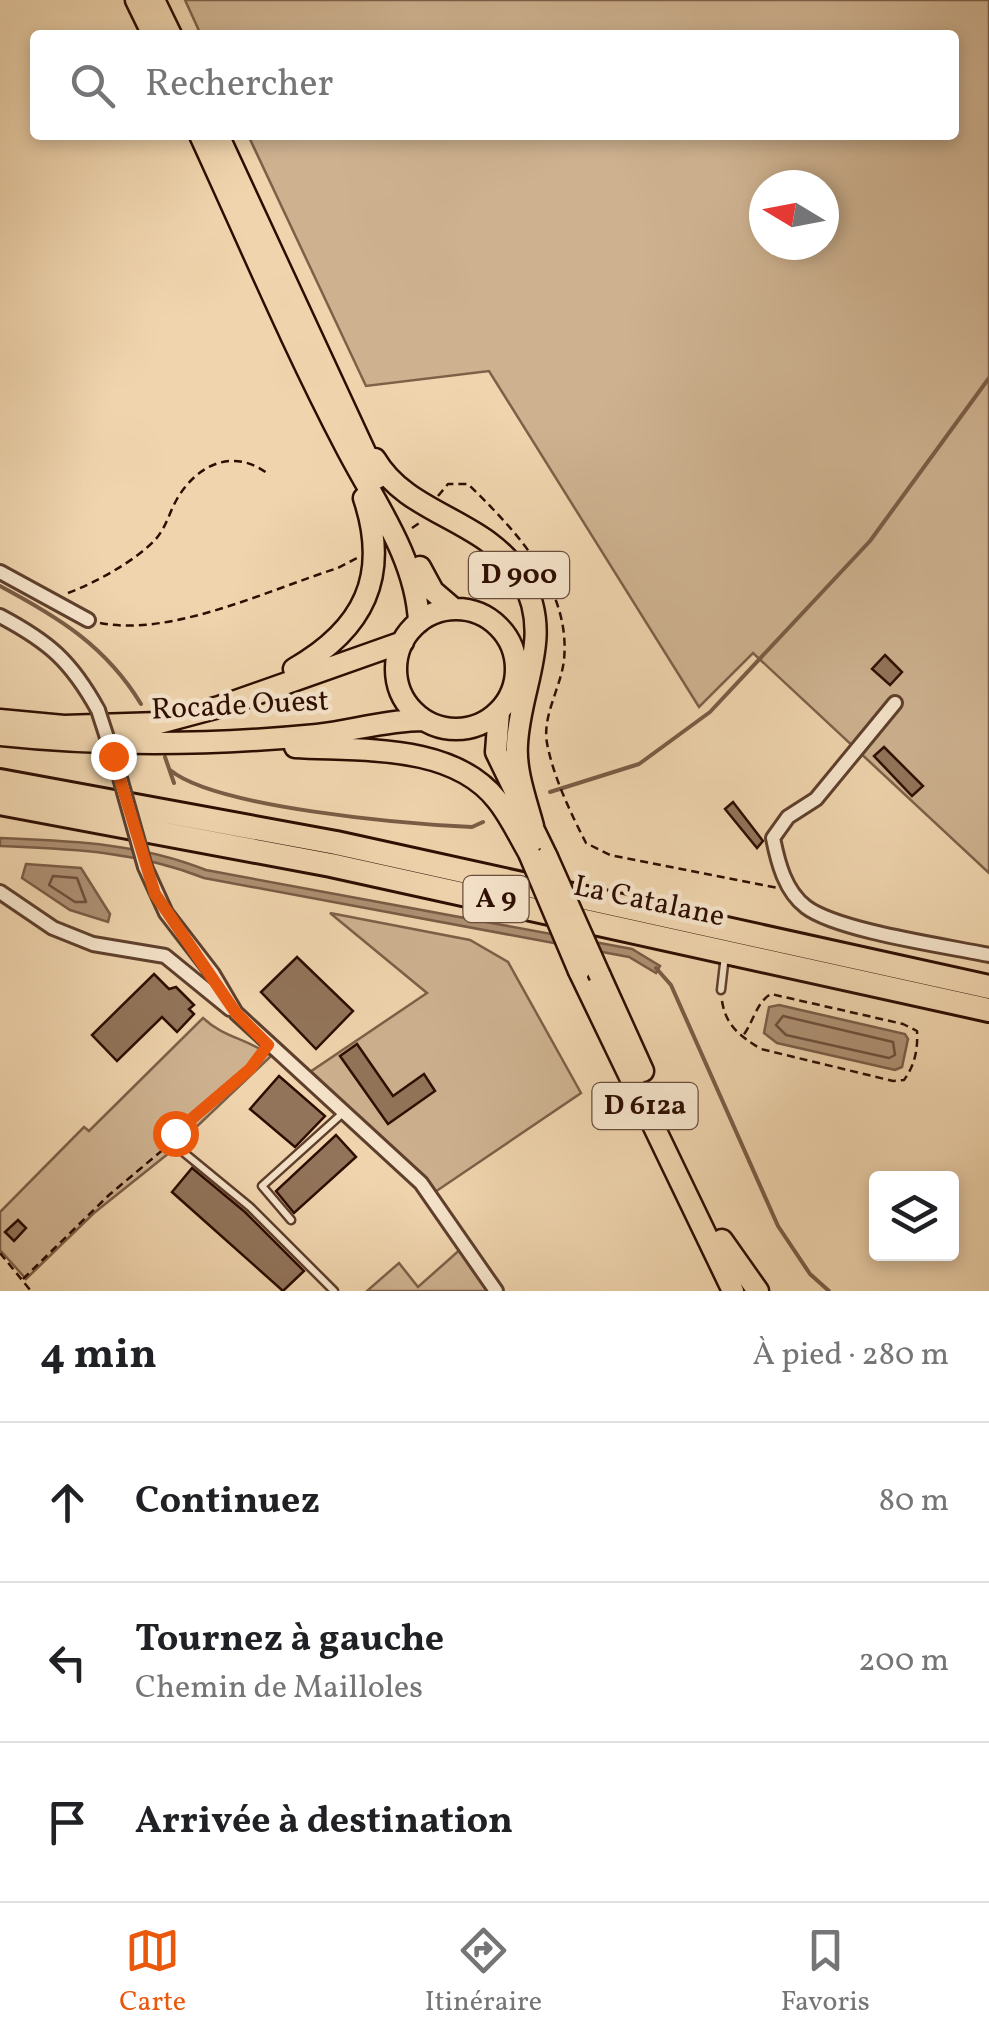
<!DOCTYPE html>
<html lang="fr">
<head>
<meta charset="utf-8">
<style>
  body { margin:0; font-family:Vollkorn,serif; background:#f2f2f2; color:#202124 }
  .controls { position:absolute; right:30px; bottom:30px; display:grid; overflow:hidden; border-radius:10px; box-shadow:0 5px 15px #0003 }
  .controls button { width:90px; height:90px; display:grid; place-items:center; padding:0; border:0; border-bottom:2px solid #e0e0e0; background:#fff; color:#202124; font:50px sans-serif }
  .compass { position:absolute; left:749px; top:170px; width:90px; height:90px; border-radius:50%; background:#fff; box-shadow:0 5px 15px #0003; rotate:280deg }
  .stop { position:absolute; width:30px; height:30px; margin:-22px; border:8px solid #ea580c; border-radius:50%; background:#fff }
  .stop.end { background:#ea580c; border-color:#fff; box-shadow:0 2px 10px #0008 }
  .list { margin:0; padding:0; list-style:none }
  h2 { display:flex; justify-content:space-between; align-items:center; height:130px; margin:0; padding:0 40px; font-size:42px }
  h2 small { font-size:32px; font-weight:400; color:#757577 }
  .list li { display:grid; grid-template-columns:65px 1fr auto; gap:30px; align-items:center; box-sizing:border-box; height:160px; padding:0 40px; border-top:2px solid #e0e0e0 }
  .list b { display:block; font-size:38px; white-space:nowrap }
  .list p { margin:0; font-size:32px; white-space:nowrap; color:#757577 }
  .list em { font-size:32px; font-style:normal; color:#757577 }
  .icon { flex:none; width:55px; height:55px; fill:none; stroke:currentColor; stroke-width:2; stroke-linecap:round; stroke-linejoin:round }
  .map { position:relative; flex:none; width:989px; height:1291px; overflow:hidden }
  .search { position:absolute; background:#fff; box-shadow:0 5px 15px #0003; left:30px; right:30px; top:30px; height:110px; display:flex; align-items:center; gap:25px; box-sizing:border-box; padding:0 35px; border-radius:10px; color:#757577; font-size:38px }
  .sheet { height:610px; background:#fff }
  nav { display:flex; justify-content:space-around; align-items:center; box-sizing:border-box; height:140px; border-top:2px solid #e0e0e0; background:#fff; font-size:28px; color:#757577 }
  nav a { display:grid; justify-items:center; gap:5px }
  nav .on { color:#ea580c }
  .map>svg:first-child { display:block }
</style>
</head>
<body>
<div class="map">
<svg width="989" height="1291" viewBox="0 0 989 1291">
  <rect width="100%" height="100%" fill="#efd4ad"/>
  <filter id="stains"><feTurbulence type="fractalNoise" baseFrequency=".002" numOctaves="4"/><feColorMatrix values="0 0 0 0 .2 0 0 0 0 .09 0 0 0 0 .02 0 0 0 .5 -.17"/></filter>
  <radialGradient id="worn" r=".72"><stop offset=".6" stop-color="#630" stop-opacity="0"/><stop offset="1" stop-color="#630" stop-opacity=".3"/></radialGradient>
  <!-- green -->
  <path fill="#ceb290" stroke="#7e6048" stroke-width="2.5" fill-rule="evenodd" d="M 185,0 L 989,0 L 989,873 L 753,653 L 699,707 L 489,371 L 366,386 L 248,135 L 954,135 L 954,35 L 201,35 ZM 764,185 L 824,185 L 824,245 L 764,245 Z
    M 330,913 L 470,940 L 508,962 L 581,1093 L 435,1192 L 310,1072 L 427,993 Z
    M 203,1018 C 224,1038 249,1039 271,1056 L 169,1153 L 94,1213 L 26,1279 L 0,1250 L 0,1212 L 84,1127 L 89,1131 Z
    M 463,1247 L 490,1291 L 367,1291 L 399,1263 L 418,1287 Z"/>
  <!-- water -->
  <path fill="#ad9073" stroke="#7a5c45" stroke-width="2.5" d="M 0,838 C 72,841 139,843 206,870 L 632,949 L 660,966 L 656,973 L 629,957 L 204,878 C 137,851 71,849 0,846 Z
    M 26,864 L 81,868 L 110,914 L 108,922 L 70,910 L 22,878 Z
    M 779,1005 L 905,1034 L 908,1039 L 902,1067 L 895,1070 L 777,1043 L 764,1033 L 769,1007 Z"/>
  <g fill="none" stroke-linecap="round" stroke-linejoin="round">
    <!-- shore -->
    <path stroke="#6d4e3a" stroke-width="2.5" d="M 53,876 L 77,878 L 86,902 L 75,902 L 49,885 Z
      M 783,1016 L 893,1042 L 895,1055 L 889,1058 L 786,1035 L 776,1025 Z"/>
    <!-- stream -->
    <path stroke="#7a5c45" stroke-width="4" d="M 0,586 C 58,617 106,646 141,704
      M 165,757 L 174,783
      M 170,770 C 216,808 407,824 472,827 L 483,822
      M 550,792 L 639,764 L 710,712 L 870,541 L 989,378
      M 656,968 L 671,985 L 778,1226 L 810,1274 L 829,1291"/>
  </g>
  <!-- building -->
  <path fill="#92745a" stroke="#2d0d01" stroke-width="2.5" d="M 885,655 L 902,672 L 890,685 L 872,669 Z
    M 884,747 L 923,786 L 912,796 L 874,756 Z
    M 733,802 L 763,841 L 757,848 L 725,809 Z
    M 297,957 L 353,1011 L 316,1049 L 261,992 Z
    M 154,974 L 169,989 L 176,987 L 194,1005 L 189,1009 L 194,1014 L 177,1032 L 162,1017 L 117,1061 L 92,1035 Z
    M 357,1044 L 393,1096 L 424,1074 L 435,1091 L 388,1124 L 340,1056 Z
    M 279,1076 L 325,1116 L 295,1147 L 250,1109 Z
    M 336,1135 L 356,1157 L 294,1213 L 276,1191 Z
    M 192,1168 L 245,1212 L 304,1271 L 283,1291 L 172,1192 Z
    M 18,1220 L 26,1228 L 14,1241 L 5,1232 Z"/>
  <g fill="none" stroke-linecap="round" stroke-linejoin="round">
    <!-- service casing -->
    <g stroke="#5e3f2c" stroke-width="11">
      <path id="service" d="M 721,990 L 725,955
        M 268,1045 L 250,1069 L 175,1133 L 171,1142 L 250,1207 L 334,1291
        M 291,1220 L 262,1186 L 344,1112"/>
    </g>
    <!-- minor casing -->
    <g stroke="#5e3f2c" stroke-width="18">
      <path id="minor" d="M 0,572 L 88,620
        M 0,616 C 49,642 71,661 98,710
        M 895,703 L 816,799 L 788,817 L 773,838 C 778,863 785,891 806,907 C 838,931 946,946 989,955
        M 145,867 L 166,913 L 213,974 L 236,1013 L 421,1183 L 496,1291
        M 0,892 L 53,928 L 93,944 L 165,956 L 230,1009"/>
    </g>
    <!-- trunk casing -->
    <g stroke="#2d0d01" stroke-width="25">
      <path id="trunk" d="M 136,0 L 153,35
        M 154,0 L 171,35
        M 200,135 C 248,239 293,346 346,447 C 375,503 416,558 419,622
        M 218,135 L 377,478
        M 375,459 C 409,517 489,519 522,579 C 554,637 520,685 517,744 C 515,771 526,800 533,826
        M 420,567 L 433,591 L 454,609
        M396 669a60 60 0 1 1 120 0a60 60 0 1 1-120 0Z
        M 294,669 C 364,629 390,576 364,498
        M 499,712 L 496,752 L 547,857
        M 0,720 L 64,726 L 159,723 L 219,707 L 403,642
        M 0,735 C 103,746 213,745 317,735 C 352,731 387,720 423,720
        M 295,747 C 360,751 452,743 497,800 C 510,816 519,836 529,853
        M 579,971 L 733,1291
        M 600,976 L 643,1071
        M 722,1240 L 758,1291"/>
    </g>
    <!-- motorway casing -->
    <g stroke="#2d0d01" stroke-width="28">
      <path id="motorway" d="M 0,781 L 336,843 L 989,987
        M 0,803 L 331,865 L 989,1010"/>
    </g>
    <!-- path -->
    <path stroke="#2d0d01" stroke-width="2.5" stroke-dasharray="8 5" stroke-linecap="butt" d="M 438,496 L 448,484 L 468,484 C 516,531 571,588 564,660 C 561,687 542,716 547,743 C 553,776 571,814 586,843 L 610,855 L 778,888
      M 412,528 L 421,522
      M 68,593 C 95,583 135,561 155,540 C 166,528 169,513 177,499 C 198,463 235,448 268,474
      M 100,623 C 172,637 268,590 338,568 L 359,557
      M 722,1001 C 726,1026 740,1036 761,1049 L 893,1081 L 904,1080 C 915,1065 918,1049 917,1031 L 903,1024 L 771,994 C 756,1002 753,1024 742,1037
      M 0,1253 L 31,1291
      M 23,1279 L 109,1195 L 165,1148"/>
    <!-- service -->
    <use href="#service" stroke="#f5e3ca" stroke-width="6"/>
    <!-- minor -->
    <use href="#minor" stroke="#f5e3ca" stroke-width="12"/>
    <!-- trunk -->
    <use href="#trunk" stroke="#efd4ad" stroke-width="20"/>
    <!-- motorway -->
    <use href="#motorway" stroke="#efd4ad" stroke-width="22"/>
    <!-- minor-bridge casing -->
    <g stroke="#5e3f2c" stroke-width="18" stroke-linecap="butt">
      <path id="minor-bridge" d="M 98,710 L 113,756
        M 120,778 L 145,867"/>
    </g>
    <!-- trunk-bridge casing -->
    <g stroke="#2d0d01" stroke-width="25" stroke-linecap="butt">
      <path id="trunk-bridge" d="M 529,853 L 579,971
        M 547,857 L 600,976"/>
    </g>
    <!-- minor-bridge -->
    <use href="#minor-bridge" stroke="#f5e3ca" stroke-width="12"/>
    <!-- trunk-bridge -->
    <use href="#trunk-bridge" stroke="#efd4ad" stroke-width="20"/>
  </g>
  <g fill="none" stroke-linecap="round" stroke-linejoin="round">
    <!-- route -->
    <path stroke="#ea580c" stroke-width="12" d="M 113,756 L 155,894 L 236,1013 L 268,1045 L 250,1069 L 175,1133"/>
  </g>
  <g text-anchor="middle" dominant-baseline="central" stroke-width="9" stroke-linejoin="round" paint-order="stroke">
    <!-- shield labels -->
    <g fill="#f5e3ca" stroke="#694d3d" stroke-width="2.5">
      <rect x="469" y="552" width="100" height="46" rx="8"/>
      <rect x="463.5" y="876" width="65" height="46" rx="8"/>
      <rect x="592.5" y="1083" width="105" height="46" rx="8"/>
    </g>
    <g font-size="28" font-weight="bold" fill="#2d0d01">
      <text x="519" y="575">D 900</text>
      <text x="496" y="899">A 9</text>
      <text x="645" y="1106">D 612a</text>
    </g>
    <!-- street labels -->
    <g font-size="30" fill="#2d0d01" stroke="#f5e3ca">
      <text transform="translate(240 706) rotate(-3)">Rocade Ouest</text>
      <text transform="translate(649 902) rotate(12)">La Catalane</text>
    </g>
  </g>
  <rect width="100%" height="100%" filter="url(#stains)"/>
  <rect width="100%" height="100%" fill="url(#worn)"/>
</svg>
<div class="controls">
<button><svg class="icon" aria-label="layers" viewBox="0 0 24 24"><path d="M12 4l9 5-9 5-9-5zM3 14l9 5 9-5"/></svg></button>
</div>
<svg class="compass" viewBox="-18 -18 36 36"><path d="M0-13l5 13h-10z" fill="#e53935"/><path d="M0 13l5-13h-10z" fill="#757577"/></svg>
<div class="stop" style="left:175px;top:1133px"></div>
<div class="stop end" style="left:113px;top:756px"></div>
<div class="search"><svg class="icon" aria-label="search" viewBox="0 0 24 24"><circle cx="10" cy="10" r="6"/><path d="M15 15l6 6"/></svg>Rechercher</div>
</div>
<section class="sheet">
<h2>4 min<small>À pied · 280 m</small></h2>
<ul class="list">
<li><svg class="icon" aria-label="ahead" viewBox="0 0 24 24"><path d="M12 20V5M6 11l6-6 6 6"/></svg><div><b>Continuez</b></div><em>80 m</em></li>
<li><svg class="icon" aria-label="left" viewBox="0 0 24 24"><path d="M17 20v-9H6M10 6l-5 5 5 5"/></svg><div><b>Tournez à gauche</b><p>Chemin de Mailloles</p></div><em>200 m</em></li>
<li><svg class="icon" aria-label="arrive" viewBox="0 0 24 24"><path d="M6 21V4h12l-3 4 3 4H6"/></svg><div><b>Arrivée à destination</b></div></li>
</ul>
</section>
<nav>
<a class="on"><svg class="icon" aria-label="map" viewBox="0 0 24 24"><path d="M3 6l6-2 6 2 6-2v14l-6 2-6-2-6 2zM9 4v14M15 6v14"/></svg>Carte</a>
<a><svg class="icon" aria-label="directions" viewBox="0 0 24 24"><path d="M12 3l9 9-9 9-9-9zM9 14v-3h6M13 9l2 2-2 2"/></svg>Itinéraire</a>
<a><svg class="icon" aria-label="saved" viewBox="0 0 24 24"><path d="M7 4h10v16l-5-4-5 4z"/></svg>Favoris</a>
</nav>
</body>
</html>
